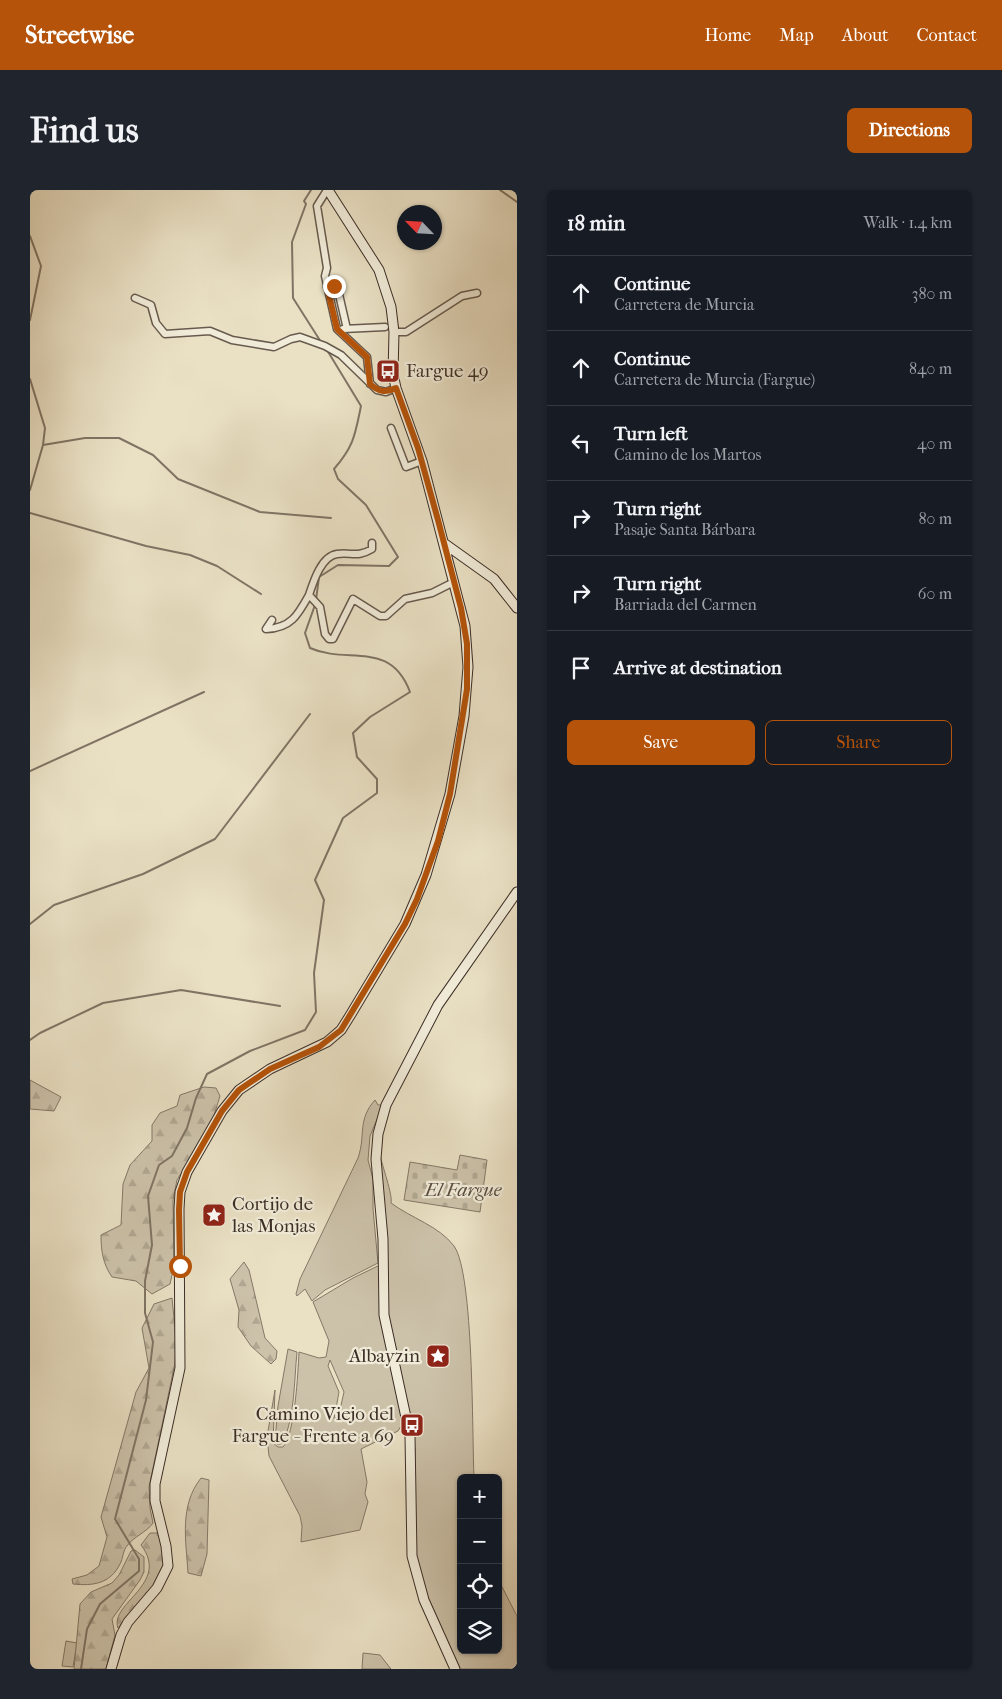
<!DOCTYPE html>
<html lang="en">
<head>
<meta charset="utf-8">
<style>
  body { margin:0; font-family:"IM FELL French Canon",serif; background:#20242c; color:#f1f3f6 }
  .controls { position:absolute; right:15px; bottom:15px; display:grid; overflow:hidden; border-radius:8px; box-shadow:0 1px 4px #0004 }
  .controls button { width:45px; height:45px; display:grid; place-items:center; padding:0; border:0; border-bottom:1px solid #363941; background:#171b24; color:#f1f3f6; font:25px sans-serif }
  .compass { position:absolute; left:367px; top:15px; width:45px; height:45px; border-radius:50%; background:#171b24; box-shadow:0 1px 4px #0004; rotate:295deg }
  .stop { position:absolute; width:15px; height:15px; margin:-11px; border:4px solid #b45309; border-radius:50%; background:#fff }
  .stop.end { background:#b45309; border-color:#fff; box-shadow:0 1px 5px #0008 }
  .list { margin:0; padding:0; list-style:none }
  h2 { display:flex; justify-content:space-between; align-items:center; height:65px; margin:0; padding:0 20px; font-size:21px }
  h2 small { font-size:16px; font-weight:400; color:#9ea1a6 }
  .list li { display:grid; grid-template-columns:32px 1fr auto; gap:15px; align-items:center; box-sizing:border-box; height:75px; padding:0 20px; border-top:1px solid #363941 }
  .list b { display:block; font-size:19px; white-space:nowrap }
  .list p { margin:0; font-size:16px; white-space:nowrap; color:#9ea1a6 }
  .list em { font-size:16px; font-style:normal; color:#9ea1a6 }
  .actions { display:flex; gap:10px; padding:15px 20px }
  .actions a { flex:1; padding:11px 0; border:1px solid #b45309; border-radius:8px; text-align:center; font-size:18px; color:#b45309 }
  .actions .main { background:#b45309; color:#fff }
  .icon { flex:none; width:28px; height:28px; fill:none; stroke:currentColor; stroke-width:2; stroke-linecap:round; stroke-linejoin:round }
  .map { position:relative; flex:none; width:487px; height:1479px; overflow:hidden; border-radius:8px }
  header { display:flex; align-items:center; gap:30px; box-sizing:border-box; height:70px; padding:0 25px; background:#b45309; color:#fff }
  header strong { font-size:24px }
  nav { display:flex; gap:28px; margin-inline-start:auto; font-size:18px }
  .intro { display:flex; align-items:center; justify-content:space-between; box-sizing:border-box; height:120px; padding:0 30px }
  h1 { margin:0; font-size:35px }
  .button { padding:12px 22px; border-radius:8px; background:#b45309; color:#fff; font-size:18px; font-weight:700 }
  main { display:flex; gap:30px; padding:0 30px }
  aside { flex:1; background:#171b24; border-radius:8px; box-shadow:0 1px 4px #0004 }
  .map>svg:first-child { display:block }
</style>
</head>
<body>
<header>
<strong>Streetwise</strong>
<nav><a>Home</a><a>Map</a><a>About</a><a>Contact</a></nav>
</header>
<div class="intro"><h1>Find us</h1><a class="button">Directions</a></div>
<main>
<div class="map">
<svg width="487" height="1479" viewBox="0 0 487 1479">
  <defs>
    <pattern id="forest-firs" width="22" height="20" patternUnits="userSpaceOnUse" patternTransform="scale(1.25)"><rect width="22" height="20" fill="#ccc2aa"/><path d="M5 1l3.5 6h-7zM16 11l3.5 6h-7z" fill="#b0a792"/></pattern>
    <pattern id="cemetery-stones" width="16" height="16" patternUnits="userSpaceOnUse" patternTransform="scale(1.25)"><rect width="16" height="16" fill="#ccc2aa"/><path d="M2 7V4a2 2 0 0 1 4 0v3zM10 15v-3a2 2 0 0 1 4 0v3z" fill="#b0a792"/></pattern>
  </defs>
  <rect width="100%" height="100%" fill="#eae1c5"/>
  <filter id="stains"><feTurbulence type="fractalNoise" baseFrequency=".004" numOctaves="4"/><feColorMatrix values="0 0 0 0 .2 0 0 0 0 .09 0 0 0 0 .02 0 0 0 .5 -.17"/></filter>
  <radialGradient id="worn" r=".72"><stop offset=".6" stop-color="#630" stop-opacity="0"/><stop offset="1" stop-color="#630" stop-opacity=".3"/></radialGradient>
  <!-- green -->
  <path fill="#ccc2aa" stroke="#847868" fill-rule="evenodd" d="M 345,910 L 348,915 L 353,915 L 340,946 L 338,970 L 343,989 L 343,1019 L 348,1073 L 295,1100 L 282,1111 L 275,1099 L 267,1106 L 266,1104 L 270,1089 L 328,968 C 336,945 327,930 345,910 Z
    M 350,964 C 352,976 363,1005 361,1013 C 381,1028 409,1036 424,1056 C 444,1084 442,1245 444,1288 L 431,1288 L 431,1460 L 468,1460 L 468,1389 L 487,1426 L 487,1479 L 428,1479 L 400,1418 L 386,1374 L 383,1323 L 385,1259 L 358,1132 L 349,980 Z
    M 350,1075 L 376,1237 L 371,1236 L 368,1241 L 331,1259 L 337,1292 L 335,1304 L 338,1312 L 330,1340 L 271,1352 L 272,1336 L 270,1326 L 239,1266 L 237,1247 L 245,1200 L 243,1253 L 248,1257 L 253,1257 C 265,1244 268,1182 269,1162 L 289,1168 L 296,1167 L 299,1151 L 283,1112 L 323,1088 ZM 300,1170 L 314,1202 L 309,1224 L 304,1229 L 309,1202 L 298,1176 Z
    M 258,1159 L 267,1162 C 264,1192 265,1225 253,1253 L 248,1255 L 245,1251 L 248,1216 Z
    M 36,1451 L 47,1453 L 43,1477 L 32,1476 Z
    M 333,1463 L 350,1465 L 361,1479 L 332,1479 Z"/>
  <!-- forest -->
  <path fill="url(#forest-firs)" stroke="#847868" d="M 0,890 L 31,907 L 24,921 L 0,919 Z
    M 174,897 L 186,898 L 190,906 L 182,932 L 147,990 L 143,1010 L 144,1076 L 140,1094 L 122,1104 L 106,1091 L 82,1087 C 73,1074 71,1061 71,1045 L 91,1035 L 93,994 L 100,975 L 122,951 L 122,935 L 130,923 L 147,916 L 150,905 Z
    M 214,1072 L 219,1080 L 235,1148 L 247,1161 L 246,1169 L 241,1174 L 221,1156 L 208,1137 L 209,1120 L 200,1089 Z
    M 142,1108 L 146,1148 L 145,1173 L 119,1297 L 120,1318 L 123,1333 C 116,1343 104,1346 97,1356 C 93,1360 93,1369 90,1374 C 80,1394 63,1396 43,1394 L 42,1389 L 57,1385 L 69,1376 L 77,1347 L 71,1327 L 106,1202 L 119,1178 L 112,1138 L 124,1114 Z
    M 171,1288 L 179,1290 L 177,1364 L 171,1386 L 158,1383 C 156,1350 149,1316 171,1288 Z
    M 120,1343 L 128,1343 C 130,1351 134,1359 134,1366 C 136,1395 103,1416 88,1438 C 79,1413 141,1394 111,1355 Z
    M 105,1360 L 114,1367 L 114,1382 L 110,1390 L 82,1429 L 85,1445 L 76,1479 L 44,1479 L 50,1414 L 61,1402 L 82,1393 L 89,1385 L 101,1361 Z"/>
  <!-- cemetery -->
  <path fill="url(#cemetery-stones)" stroke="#847868" d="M 430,965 L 457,970 L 450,1022 L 374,1010 L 380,972 L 427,980 Z"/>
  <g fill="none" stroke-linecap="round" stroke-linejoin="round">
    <!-- stream -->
    <path stroke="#807465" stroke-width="2" d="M 281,0 L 274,11 L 276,14 L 262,52 L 263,108 L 291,152
      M 470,0 L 487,12
      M 0,46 L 11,76 L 0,130
      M 0,189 L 15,238 L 13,255 L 0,300
      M 13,255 L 55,248 L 89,248 L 123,265 L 148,289 L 230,322 L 301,328
      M 0,323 L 116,356 L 160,365 L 187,376 L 231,404
      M 286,410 L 289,387 L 308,375 L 359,376 L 368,367 L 336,315 L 308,289 L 304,279 C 324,256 325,245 331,216 L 297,160
      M 0,581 L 174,502
      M 0,734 L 24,715 L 113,684 L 185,649 L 280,524
      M 0,850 L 10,843 L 73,813 L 151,800 L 250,816
      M 51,1479 L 57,1439 L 70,1414 L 109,1381 L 109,1369 L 85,1329 L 116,1210 L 123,1152 L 115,1123 L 115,1091 L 122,1055 L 118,1006 L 129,975 L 142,966 L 157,938 L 166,908 L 177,884 L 220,861 L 275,840 L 286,822 L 284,783 L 294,710 L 285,690 L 313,628 L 347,603 L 347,589 L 327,567 L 323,543 L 340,527 L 380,502 C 360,449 318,475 280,458 L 275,443 L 285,415"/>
    <!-- street casing -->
    <g stroke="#675a4e" stroke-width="9">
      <path id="street" d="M 297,0 L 287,16 L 297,78 L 295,86 L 307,139 L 337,167 L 340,194
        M 297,97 L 304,96 L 308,100 L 317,139
        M 105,108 L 121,115 L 126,133 L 135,144 L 180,141 L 202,150 L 244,157 L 261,149 L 270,147 L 295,156 L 311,165 L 347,200 L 356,202 L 366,198
        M 313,139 L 355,137
        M 364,142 L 376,142 L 432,106 L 447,103
        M 361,238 L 376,277 L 392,271
        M 342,353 L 342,359 C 327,368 322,362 307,364 C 291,366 283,393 279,405 L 290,417 L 295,444 L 299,449 L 303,449 L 323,409 L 350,426 L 356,426 L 375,409 L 402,403 L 424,392
        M 242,430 L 236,439 C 261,438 268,425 279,405"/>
    </g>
    <!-- secondary casing -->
    <g stroke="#3b2d26" stroke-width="11">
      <path id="secondary" d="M 415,354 L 464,389 L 487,418
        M 81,1479 L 91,1445 L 98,1432 L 127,1398 L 138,1376 L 136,1356 L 125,1311 L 125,1294 L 150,1178 L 149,1019 L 150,1002 L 157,982 L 192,921 L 209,900 L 240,879 L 297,852 L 311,840 L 321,824 L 375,734 L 396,685 L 420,604 L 434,526 L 438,477 L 435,436 L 392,271 L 366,198 L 363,184 L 364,142 L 361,117 L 349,80 L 298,0
        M 425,1479 L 394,1410 L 382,1366 L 380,1246 L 354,1125 L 353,1049 L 346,969 L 348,944 L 356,915 L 408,815 L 487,702"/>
    </g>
    <!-- street -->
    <use href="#street" stroke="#f1ecd9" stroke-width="6"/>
    <!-- secondary -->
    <use href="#secondary" stroke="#f1ecd9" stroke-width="9"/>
  </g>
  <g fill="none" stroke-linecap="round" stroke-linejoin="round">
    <!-- route -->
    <path stroke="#b45309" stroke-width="6" d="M 150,1076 L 149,1020 L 150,1002 L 157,982 L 192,921 L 209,900 L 240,879 L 289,857 L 311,840 L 375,734 L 387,709 L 408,651 L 420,604 L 437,499 L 437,454 L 431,418 L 408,330 L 388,258 L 366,198 C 355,203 349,202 340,194 L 337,167 L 307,139 L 297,97 L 304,96"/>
  </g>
  <!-- icons -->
  <defs>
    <g id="bus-square" transform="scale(1.25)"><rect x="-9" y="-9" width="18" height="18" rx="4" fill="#8f2418" stroke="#f1ecd9"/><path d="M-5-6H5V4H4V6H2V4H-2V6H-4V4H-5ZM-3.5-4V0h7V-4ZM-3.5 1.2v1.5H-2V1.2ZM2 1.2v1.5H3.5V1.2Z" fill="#fff"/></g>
    <g id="sight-square" transform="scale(1.25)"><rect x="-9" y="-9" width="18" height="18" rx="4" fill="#8f2418" stroke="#f1ecd9"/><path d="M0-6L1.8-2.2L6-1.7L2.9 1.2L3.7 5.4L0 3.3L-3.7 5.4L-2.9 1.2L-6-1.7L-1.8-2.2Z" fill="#fff"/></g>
  </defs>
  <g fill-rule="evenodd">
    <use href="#bus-square" x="358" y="181"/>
    <use href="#sight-square" x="184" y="1025"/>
    <use href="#sight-square" x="408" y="1166"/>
    <use href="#bus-square" x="382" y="1235"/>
  </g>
  <g text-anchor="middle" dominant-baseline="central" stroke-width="4.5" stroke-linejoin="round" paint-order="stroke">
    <!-- poi labels -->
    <g font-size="19" fill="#3b2d26" stroke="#f1ecd9" text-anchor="start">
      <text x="376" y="181">Fargue 49</text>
      <text x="202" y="1014">Cortijo de<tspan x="202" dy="22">las Monjas</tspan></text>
      <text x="390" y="1166" text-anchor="end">Albayzin</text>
      <text x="364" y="1224" text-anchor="end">Camino Viejo del<tspan x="364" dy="22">Fargue - Frente a 69</tspan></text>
    </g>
    <!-- park labels -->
    <g font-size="19" font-style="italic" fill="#584b40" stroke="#f1ecd9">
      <text x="433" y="1000">El Fargue</text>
    </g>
  </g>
  <rect width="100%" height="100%" filter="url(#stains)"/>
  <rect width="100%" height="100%" fill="url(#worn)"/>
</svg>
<div class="controls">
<button>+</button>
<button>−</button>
<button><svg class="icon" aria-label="locate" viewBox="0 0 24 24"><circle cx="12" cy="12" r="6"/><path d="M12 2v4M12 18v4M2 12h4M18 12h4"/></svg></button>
<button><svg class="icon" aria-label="layers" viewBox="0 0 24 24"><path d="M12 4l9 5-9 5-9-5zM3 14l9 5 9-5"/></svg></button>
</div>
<svg class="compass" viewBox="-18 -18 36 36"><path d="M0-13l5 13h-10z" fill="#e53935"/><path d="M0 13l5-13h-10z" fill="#9ea1a6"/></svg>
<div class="stop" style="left:150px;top:1076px"></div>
<div class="stop end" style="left:304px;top:96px"></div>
</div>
<aside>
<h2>18 min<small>Walk · 1.4 km</small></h2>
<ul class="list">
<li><svg class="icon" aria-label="ahead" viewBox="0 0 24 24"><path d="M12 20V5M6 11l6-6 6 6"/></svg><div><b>Continue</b><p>Carretera de Murcia</p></div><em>380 m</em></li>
<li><svg class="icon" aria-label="ahead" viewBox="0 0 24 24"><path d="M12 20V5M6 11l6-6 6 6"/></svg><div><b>Continue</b><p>Carretera de Murcia (Fargue)</p></div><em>840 m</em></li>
<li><svg class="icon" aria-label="left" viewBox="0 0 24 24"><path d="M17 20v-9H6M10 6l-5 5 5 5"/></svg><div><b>Turn left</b><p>Camino de los Martos</p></div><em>40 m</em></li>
<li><svg class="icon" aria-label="right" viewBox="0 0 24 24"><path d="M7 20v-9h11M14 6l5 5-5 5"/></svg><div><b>Turn right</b><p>Pasaje Santa Bárbara</p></div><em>80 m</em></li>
<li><svg class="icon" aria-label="right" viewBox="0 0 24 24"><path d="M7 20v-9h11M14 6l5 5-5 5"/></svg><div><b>Turn right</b><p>Barriada del Carmen</p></div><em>60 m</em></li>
<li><svg class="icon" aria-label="arrive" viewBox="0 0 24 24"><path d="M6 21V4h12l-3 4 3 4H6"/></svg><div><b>Arrive at destination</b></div></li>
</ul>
<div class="actions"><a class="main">Save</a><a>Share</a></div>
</aside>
</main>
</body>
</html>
